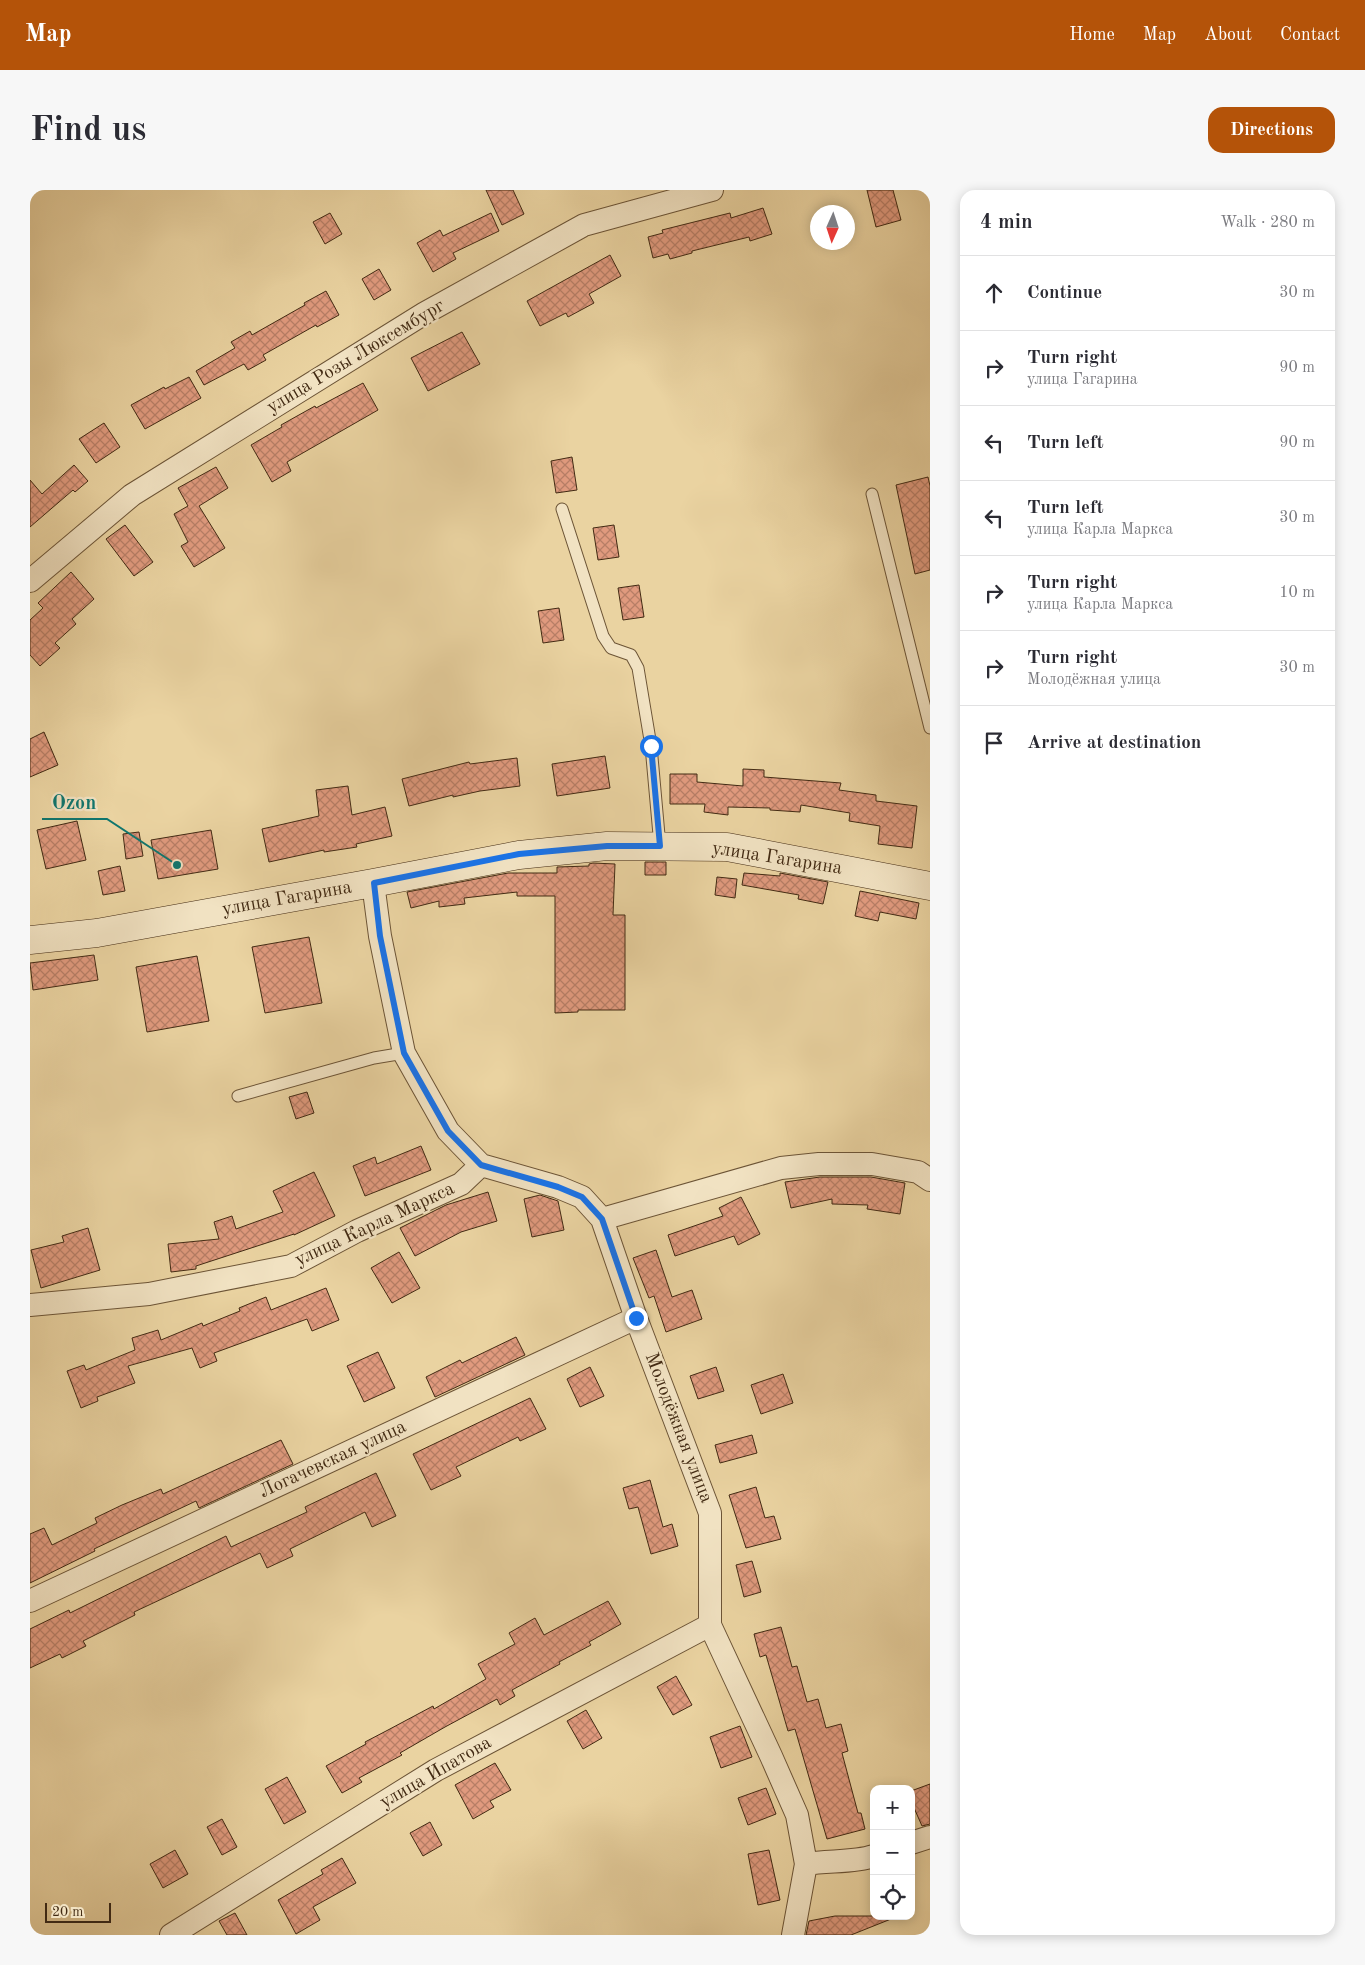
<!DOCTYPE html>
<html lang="en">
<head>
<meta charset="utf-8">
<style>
  body { margin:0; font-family:"Old Standard TT",serif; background:#f7f7f7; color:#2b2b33 }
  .controls { position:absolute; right:15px; bottom:15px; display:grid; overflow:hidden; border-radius:10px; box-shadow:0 2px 12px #0003 }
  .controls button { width:45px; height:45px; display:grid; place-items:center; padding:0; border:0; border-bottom:1px solid #e1e1e2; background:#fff; color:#2b2b33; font:25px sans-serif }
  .compass { position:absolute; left:780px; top:15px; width:45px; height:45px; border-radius:50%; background:#fff; box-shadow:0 2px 12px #0003; rotate:183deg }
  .scale { position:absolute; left:15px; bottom:12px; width:66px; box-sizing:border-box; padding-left:5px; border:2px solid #422a13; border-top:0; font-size:14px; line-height:18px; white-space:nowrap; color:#422a13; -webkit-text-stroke:4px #f1e2c2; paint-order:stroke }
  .stop { position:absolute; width:15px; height:15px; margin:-11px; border:4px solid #1a73e8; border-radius:50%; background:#fff }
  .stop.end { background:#1a73e8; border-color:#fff; box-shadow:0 1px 5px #0008 }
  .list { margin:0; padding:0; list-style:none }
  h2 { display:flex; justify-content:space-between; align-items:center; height:65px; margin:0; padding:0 20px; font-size:21px }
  h2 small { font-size:16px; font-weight:400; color:#7c7c81 }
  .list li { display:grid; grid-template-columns:32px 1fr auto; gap:15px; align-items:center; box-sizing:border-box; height:75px; padding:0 20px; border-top:1px solid #e1e1e2 }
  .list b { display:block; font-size:19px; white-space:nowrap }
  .list p { margin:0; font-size:16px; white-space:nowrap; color:#7c7c81 }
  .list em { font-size:16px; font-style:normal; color:#7c7c81 }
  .icon { flex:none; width:28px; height:28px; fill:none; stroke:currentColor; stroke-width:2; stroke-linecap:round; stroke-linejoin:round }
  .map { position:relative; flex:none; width:900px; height:1745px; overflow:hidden; border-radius:15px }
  header { display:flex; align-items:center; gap:30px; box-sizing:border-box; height:70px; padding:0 25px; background:#b45309; color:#fff }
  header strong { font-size:24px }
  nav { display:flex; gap:28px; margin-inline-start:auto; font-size:18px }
  .intro { display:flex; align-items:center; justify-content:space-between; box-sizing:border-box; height:120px; padding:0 30px }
  h1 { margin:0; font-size:35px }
  .button { padding:12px 22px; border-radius:15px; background:#b45309; color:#fff; font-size:18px; font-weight:700 }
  main { display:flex; gap:30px; padding:0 30px }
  aside { flex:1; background:#fff; border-radius:15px; box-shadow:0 2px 12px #0003 }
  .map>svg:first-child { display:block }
</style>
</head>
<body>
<header>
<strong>Map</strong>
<nav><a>Home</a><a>Map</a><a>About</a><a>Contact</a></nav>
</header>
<div class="intro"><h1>Find us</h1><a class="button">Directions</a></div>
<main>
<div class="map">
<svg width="900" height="1745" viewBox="0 0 900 1745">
  <defs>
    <pattern id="building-cross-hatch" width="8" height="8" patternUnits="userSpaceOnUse" patternTransform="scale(1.25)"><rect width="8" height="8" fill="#e09a7e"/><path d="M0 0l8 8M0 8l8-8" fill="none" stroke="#b77e66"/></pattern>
  </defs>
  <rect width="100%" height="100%" fill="#ead3a1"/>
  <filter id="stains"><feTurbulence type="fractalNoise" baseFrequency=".004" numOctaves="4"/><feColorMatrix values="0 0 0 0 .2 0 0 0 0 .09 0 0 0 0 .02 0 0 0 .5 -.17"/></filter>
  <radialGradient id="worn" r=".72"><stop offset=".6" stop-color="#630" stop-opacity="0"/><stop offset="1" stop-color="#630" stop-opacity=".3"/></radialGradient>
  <!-- building -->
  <path fill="url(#building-cross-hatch)" stroke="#422a13" d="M 456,0 L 483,0 L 494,24 L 472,35 Z
    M 837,0 L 863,0 L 871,30 L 846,37 Z
    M 733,18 L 742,44 L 720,51 L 719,47 L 662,61 L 662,63 L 640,69 L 638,64 L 623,68 L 618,47 L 633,43 L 632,40 L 700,23 L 701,28 Z
    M 300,23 L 312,44 L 295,54 L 283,32 Z
    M 461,23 L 469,41 L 423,63 L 426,69 L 403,82 L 387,53 L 410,40 L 413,46 Z
    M 580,65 L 591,86 L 559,104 L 564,113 L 538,127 L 536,123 L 510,136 L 497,111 Z
    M 349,79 L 361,100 L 344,110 L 332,89 Z
    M 296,101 L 309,125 L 287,137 L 286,135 L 233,165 L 236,170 L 218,180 L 214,174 L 174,195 L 166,181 L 205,158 L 201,152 L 220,141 L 222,145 L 275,115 L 274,113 Z
    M 432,142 L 450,174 L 398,201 L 381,168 Z
    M 159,187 L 171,208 L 115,239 L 101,215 L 134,197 L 135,199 Z
    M 333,193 L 348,220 L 257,272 L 261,281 L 242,292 L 221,255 L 252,237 L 251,235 L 285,216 L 286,218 Z
    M 74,233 L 90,257 L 66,273 L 49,249 Z
    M 542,267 L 547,300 L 526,303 L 521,271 Z
    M 44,275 L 58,291 L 45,302 L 43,300 L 0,337 L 0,290 L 12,304 Z
    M 186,277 L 198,298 L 169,316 L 195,358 L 164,377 L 151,356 L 158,352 L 144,324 L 158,316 L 148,298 Z
    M 898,287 L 900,296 L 900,380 L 885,384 L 866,295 Z
    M 95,335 L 123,372 L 104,386 L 76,349 Z
    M 584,335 L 589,367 L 568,370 L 563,338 Z
    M 41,382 L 64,409 L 42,429 L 46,434 L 25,453 L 30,458 L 10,476 L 0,465 L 0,430 L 13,418 L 8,413 Z
    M 609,395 L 614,427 L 593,430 L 588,398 Z
    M 529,418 L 534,450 L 513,453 L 508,421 Z
    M 14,542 L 28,575 L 0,587 L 0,549 Z
    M 575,566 L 580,598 L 527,606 L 522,574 Z
    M 487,568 L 490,596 L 450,601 L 423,607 L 423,605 L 379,616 L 372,589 L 439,572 L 440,574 Z
    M 713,579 L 734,580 L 734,587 L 811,593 L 809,600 L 846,605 L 846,611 L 887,616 L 882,658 L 848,654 L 850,636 L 819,631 L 820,623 L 771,615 L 770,622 L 740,620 L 740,618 L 698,617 L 698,625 L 674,622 L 675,614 L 640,614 L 640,584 L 667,584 L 667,592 L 713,596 Z
    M 318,596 L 322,625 L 355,617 L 362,646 L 326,654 L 327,657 L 294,662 L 294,660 L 239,672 L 232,639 L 289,626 L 286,600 Z
    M 47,631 L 56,670 L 16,679 L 7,640 Z
    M 181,640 L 188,679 L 128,689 L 121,650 Z
    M 109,642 L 113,666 L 96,669 L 93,644 Z
    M 615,672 L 636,672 L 636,685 L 615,685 Z
    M 563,673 L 585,674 L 583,725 L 595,725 L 595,820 L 548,820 L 548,822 L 525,823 L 525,706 L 487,706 L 487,702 L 434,708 L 435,714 L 409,717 L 409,711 L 381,718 L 377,702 L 478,683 L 527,683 L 527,677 L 559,676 L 559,674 Z
    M 90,676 L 95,701 L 73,705 L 68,681 Z
    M 714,683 L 750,686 L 750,683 L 798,692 L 793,714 L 768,709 L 769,705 L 712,695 Z
    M 687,687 L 707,689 L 705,708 L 685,705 Z
    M 830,701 L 889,713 L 886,729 L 850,722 L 848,731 L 825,726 Z
    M 279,747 L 292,813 L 235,823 L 222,757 Z
    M 64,765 L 68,790 L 3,800 L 0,773 Z
    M 167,766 L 179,831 L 117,842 L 106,777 Z
    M 277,902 L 284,923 L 266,929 L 259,907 Z
    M 391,956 L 401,980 L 335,1006 L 323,976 L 345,967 L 347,974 Z
    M 284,982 L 305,1026 L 264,1045 L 264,1044 L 166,1076 L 166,1079 L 141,1082 L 138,1054 L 189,1049 L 184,1032 L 202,1026 L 206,1039 L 253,1022 L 243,1001 Z
    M 790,987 L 841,987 L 875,993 L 870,1024 L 837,1019 L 838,1015 L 802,1014 L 802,1009 L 761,1018 L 755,992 Z
    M 458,1002 L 467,1031 L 431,1042 L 385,1066 L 370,1038 L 416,1015 Z
    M 510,1005 L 528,1011 L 534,1040 L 502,1047 L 494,1009 Z
    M 711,1007 L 730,1044 L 708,1055 L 704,1046 L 645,1066 L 638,1045 L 693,1026 L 689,1018 Z
    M 58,1038 L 70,1080 L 11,1098 L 1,1060 L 34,1052 L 32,1046 Z
    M 626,1060 L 642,1107 L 662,1100 L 672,1129 L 636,1142 L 624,1106 L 619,1108 L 603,1068 Z
    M 369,1062 L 390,1098 L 362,1113 L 341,1078 Z
    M 296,1098 L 309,1130 L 282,1141 L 277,1129 L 184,1163 L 187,1171 L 170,1178 L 162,1158 L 98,1176 L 105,1193 L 67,1207 L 68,1211 L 51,1218 L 37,1181 L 54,1175 L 56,1180 L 105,1160 L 102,1148 L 128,1140 L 131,1150 L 172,1133 L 173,1136 L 210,1121 L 209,1118 L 236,1107 L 241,1120 Z
    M 486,1147 L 495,1165 L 405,1207 L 396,1187 L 430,1170 L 432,1173 Z
    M 348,1162 L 365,1198 L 334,1212 L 317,1176 Z
    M 560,1177 L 574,1206 L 550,1217 L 537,1189 Z
    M 686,1177 L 694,1201 L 668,1209 L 660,1186 Z
    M 753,1184 L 763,1213 L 731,1224 L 721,1195 Z
    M 500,1208 L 516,1239 L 490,1251 L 488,1247 L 426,1277 L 431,1286 L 401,1300 L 383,1264 Z
    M 722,1245 L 727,1263 L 690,1273 L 685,1255 Z
    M 251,1250 L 263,1274 L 169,1318 L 166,1311 L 64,1359 L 65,1361 L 0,1393 L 0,1344 L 14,1338 L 22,1355 L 67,1333 L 65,1328 L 92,1315 L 131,1299 L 133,1304 Z
    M 346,1283 L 366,1326 L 342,1337 L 335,1322 L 260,1359 L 263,1366 L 237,1378 L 230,1363 L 104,1422 L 105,1425 L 53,1451 L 56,1456 L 32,1468 L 30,1464 L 0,1478 L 0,1439 L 39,1420 L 40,1423 L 196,1346 L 201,1357 L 277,1322 L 275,1317 Z
    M 620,1290 L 633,1337 L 642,1334 L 648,1356 L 621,1364 L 608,1317 L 599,1319 L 593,1298 Z
    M 726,1297 L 735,1328 L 744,1326 L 751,1349 L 716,1358 L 699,1305 Z
    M 722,1371 L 731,1402 L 714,1407 L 706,1375 Z
    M 578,1411 L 591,1434 L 559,1452 L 561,1455 L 529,1472 L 530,1474 L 482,1500 L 485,1506 L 470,1515 L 467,1509 L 415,1537 L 370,1563 L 372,1565 L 329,1588 L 332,1592 L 312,1603 L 296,1576 L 336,1554 L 335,1552 L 358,1540 L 403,1516 L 404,1519 L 456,1489 L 448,1474 L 485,1454 L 479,1443 L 505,1428 L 514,1445 Z
    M 751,1437 L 762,1477 L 767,1476 L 777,1512 L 788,1509 L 796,1538 L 811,1534 L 818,1561 L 812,1563 L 828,1623 L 831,1623 L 835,1639 L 797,1649 L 765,1539 L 758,1541 L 736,1465 L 730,1467 L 724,1444 Z
    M 646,1486 L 662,1515 L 643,1525 L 627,1497 Z
    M 556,1520 L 572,1548 L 553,1559 L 537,1531 Z
    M 710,1536 L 722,1567 L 691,1578 L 680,1547 Z
    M 465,1573 L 481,1600 L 460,1611 L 464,1617 L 443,1629 L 425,1595 Z
    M 257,1587 L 276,1622 L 254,1634 L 235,1599 Z
    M 900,1594 L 900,1634 L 892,1636 L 881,1611 L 881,1601 Z
    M 736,1598 L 746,1624 L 718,1635 L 708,1608 Z
    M 192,1629 L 207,1657 L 192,1665 L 177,1637 Z
    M 400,1632 L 412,1655 L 393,1666 L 380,1643 Z
    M 145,1660 L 158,1684 L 133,1698 L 120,1674 Z
    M 739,1660 L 750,1710 L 728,1715 L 718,1664 Z
    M 312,1668 L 326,1693 L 283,1717 L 290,1730 L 266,1744 L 248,1710 L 293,1684 L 291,1680 Z
    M 205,1723 L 217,1745 L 197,1745 L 189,1731 Z
    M 805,1726 L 866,1726 L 866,1727 L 821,1745 L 776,1745 L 779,1731 Z"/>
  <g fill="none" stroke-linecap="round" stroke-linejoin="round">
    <!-- lane casing -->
    <g stroke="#6c5436" stroke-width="13">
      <path id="lane" d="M 842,304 L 900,538
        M 532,319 L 573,446 L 581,458 L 601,465 L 608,478 L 621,556 L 630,656
        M 208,906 L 344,868 L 374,863"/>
    </g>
    <!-- street casing -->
    <g stroke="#6c5436" stroke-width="24">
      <path id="street" d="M 0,391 L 102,305 L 395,123 L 554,35 L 682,0
        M 343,693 L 350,746 L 374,863 L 418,941 L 451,975
        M 451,975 L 528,997 L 552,1007 L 572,1029 L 751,978 L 789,974 L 842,974 L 888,982 L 900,990
        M 572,1029 L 606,1128 L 680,1323 L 680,1435 L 741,1566 L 767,1625 L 776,1674 L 763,1745
        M 0,1115 L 119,1104 L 261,1076 L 327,1041 L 431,994 L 451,975
        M 0,1411 L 606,1128
        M 881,1653 L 900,1647
        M 776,1674 C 798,1670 823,1673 844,1666
        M 141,1745 L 406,1580 L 680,1435"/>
    </g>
    <!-- secondary casing -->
    <g stroke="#422a13" stroke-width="29">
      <path id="secondary" d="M 0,750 L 67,743 L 343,693 L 489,665 L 577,656 L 697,657 L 900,696"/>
    </g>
    <!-- lane -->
    <use href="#lane" stroke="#f1e2c2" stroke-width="11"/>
    <!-- street -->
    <use href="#street" stroke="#f1e2c2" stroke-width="22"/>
    <!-- secondary -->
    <use href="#secondary" stroke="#f1e2c2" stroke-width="28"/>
  </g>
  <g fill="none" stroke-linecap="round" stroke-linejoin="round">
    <!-- route -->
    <path stroke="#1a73e8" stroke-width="6" d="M 606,1128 L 572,1029 L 552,1007 L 528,997 L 451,975 L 418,941 L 374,863 L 350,746 L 344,693 L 489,664 L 577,656 L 630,656 L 621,556"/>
  </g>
  <g text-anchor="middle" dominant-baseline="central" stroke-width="4.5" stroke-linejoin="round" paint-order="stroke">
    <!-- street labels -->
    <g font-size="19" fill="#422a13" stroke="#f1e2c2">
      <text transform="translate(326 167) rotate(-31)">улица Розы Люксембург</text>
      <text transform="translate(747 669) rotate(9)">улица Гагарина</text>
      <text transform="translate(257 709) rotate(-10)">улица Гагарина</text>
      <text transform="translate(345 1035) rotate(-25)">улица Карла Маркса</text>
      <text transform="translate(648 1238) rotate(69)">Молодёжная улица</text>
      <text transform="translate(303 1270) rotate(-25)">Логачевская улица</text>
      <text transform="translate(406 1583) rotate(-30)">улица Ипатова</text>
    </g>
  </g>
  <!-- callouts -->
  <path fill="none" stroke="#0f766e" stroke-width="2" d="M147 675L77 629H12"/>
  <circle fill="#0f766e" stroke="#f1e2c2" stroke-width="2" cx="147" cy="675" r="5"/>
  <g font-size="20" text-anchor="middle" font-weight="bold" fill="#0f766e" stroke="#f1e2c2" stroke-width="4.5" stroke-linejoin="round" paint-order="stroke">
    <text x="44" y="619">Ozon</text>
  </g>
  <rect width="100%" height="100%" filter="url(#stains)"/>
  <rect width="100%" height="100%" fill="url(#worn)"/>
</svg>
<div class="controls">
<button>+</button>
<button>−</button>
<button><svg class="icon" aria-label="locate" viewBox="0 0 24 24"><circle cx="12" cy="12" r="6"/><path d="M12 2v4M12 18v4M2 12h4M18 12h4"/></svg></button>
</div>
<svg class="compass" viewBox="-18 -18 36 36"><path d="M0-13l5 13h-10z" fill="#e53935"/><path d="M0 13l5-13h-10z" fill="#7c7c81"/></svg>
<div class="scale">20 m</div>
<div class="stop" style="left:621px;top:556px"></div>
<div class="stop end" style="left:606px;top:1128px"></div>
</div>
<aside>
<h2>4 min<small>Walk · 280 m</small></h2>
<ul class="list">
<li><svg class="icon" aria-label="ahead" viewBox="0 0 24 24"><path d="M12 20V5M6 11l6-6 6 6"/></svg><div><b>Continue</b></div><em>30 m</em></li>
<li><svg class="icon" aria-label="right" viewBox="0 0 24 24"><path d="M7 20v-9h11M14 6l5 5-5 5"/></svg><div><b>Turn right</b><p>улица Гагарина</p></div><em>90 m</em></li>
<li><svg class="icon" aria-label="left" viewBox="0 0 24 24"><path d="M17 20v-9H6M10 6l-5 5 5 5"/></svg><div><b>Turn left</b></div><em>90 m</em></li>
<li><svg class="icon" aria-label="left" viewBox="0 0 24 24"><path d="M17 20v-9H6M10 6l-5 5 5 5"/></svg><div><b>Turn left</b><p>улица Карла Маркса</p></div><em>30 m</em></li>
<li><svg class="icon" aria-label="right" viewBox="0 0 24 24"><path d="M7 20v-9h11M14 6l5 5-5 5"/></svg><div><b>Turn right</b><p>улица Карла Маркса</p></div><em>10 m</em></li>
<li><svg class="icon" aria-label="right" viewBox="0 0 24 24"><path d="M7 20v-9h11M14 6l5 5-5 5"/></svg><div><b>Turn right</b><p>Молодёжная улица</p></div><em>30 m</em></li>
<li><svg class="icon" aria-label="arrive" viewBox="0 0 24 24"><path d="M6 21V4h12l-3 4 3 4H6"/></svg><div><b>Arrive at destination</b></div></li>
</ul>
</aside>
</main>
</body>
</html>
